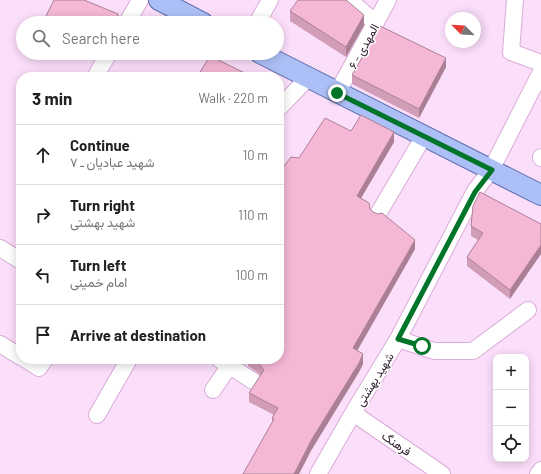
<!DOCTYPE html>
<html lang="en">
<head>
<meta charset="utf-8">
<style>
  body { margin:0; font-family:Barlow,Vazirmatn,sans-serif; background:#f6f6f6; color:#222 }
  .controls { position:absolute; right:12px; bottom:12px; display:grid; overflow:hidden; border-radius:8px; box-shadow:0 2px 10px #0003 }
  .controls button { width:36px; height:36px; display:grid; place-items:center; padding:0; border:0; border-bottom:1px solid #e0e0e0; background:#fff; color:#222; font:20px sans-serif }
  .compass { position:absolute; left:445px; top:12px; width:36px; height:36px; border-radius:50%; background:#fff; box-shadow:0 2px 10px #0003; rotate:294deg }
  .stop { position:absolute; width:12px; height:12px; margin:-9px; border:3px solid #00752a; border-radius:50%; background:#fff }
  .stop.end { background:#00752a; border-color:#fff; box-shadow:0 1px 4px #0008 }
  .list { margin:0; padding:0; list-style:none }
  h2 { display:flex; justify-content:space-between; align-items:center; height:52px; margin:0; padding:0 16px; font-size:17px }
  h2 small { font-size:13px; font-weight:400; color:#767676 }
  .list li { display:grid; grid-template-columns:26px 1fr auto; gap:12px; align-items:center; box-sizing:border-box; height:60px; padding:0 16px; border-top:1px solid #e0e0e0 }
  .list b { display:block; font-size:15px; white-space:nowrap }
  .list p { margin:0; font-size:13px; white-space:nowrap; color:#767676 }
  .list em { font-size:13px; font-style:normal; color:#767676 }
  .icon { flex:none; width:22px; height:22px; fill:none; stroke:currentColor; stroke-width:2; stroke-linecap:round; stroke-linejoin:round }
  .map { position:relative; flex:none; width:541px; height:474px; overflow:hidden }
  .search { position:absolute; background:#fff; box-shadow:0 2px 10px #0003; left:16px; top:16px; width:268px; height:44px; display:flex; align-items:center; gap:10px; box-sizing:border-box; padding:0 14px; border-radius:22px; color:#767676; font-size:15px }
  .panel { position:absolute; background:#fff; box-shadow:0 2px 10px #0003; left:16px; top:72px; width:268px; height:292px; border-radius:16px }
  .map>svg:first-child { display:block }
</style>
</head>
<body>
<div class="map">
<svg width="541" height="474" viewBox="0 0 541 474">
  <rect width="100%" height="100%" fill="#fbdefa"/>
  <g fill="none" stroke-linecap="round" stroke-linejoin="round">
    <!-- minor casing -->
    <g stroke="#daacd8" stroke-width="18">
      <path id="minor" d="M 349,0 L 376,23
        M 515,0 L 511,52 L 541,63
        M 127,23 L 140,0
        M 257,23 L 270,0
        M 95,77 L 109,53
        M 337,93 L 388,0
        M 279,108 L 308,78
        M 541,158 L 541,157
        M 378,214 L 424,136
        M 0,248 L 21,261
        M 398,339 L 434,351 L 473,351 L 528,310
        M 0,344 L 21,357
        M 25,359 L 39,368 L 45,359
        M 219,359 L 253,381
        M 213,390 L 230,365
        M 353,413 L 442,474
        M 97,415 L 129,359
        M 318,474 L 353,413 L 398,339 L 475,191 L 491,170 L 541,72
        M 538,474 L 541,470"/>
    </g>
    <!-- major casing -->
    <g stroke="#5e6daf" stroke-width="22">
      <path id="major" d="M 159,0 L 203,23
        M 260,53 L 541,195"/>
    </g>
    <!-- minor -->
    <use href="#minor" stroke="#fff" stroke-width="16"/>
    <!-- major -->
    <use href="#major" stroke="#acc0f7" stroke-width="20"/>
  </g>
  <!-- wall -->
  <path fill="#d29db7" d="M 290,11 L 364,25 L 346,57 L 290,21 Z
    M 88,53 L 98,53 L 96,56 Z
    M 446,67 L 419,118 L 352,84 L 352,75 Z
    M 351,131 L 394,142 L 361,198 L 373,212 L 415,249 L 357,351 L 363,364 L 359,372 L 312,449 L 272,423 L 272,418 L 274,415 L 249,402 L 249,393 L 261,376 L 258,373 L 248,366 L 248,359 L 279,359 L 284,166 Z
    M 541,224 L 510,299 L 467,266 L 467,257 L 478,240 L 471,236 L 471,226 Z"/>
  <!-- shaded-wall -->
  <path fill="#ab8095" d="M 364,15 L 364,25 L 346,57 L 346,47 Z
    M 118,18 L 118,23 L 115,23 Z
    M 446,58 L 446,67 L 419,118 L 419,109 Z
    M 394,132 L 394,142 L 357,205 L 357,196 Z
    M 415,240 L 415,249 L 353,358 L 353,348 Z
    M 541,245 L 541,254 L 510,299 L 510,290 Z
    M 363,354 L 363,364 L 359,372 L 312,449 L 299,474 L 294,474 L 312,439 Z"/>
  <!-- building -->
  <path fill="#f4b7d5" stroke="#ab8095" d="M 54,0 L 84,0 L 118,14 L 118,18 L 115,23 L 48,23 L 44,20 Z
    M 298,0 L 346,0 L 364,15 L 346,47 L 290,11 Z
    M 380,26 L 446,58 L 419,109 L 352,75 Z
    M 210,56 L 253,77 L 197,77 Z
    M 361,115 L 394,132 L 357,196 L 369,203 L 370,209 L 373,212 L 378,214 L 382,213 L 415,240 L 353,348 L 363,354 L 359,363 L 312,439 L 294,474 L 243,474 L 274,419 L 272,418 L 278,408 L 249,393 L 264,370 L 258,363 L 251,359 L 279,359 L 279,162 L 284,166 L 291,157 L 299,158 L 325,118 L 351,131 Z
    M 480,192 L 541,224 L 541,245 L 510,290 L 467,257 L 483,233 L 471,226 L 473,206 Z"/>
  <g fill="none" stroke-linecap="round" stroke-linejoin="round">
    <!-- route -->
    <path stroke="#00752a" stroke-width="5" d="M 337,93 L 492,170 L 475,192 L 398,339 L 422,346"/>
  </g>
  <g text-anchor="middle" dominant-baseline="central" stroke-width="3" stroke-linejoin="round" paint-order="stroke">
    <!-- street labels -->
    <g font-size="12" fill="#342234" stroke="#fff">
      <text transform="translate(363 46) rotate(-61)">المهدی - ۶</text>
      <text transform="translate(374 379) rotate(-58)">شهید بهشتی</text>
      <text transform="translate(397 443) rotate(35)">فرهنگ</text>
    </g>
  </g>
</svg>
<div class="controls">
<button>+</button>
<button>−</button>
<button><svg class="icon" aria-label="locate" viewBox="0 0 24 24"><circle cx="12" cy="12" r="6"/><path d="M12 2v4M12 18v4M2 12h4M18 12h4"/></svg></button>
</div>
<svg class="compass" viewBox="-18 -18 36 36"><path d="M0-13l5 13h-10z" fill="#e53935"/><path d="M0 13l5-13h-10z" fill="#767676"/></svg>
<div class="stop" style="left:422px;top:346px"></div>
<div class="stop end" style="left:337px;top:93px"></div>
<div class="search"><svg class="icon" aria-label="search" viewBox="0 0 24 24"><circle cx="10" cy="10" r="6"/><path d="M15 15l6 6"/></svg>Search here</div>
<section class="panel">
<h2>3 min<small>Walk · 220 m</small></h2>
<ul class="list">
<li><svg class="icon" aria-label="ahead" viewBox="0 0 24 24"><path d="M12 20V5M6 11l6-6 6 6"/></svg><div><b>Continue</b><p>شهید عبادیان ـ ۷</p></div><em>10 m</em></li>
<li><svg class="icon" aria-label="right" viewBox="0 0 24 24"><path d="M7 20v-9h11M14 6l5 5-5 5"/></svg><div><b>Turn right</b><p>شهید بهشتی</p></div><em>110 m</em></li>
<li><svg class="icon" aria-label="left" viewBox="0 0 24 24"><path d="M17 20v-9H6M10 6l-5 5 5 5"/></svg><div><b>Turn left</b><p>امام خمینی</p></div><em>100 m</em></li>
<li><svg class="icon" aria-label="arrive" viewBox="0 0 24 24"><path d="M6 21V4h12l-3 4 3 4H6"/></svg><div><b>Arrive at destination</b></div></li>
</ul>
</section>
</div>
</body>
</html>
